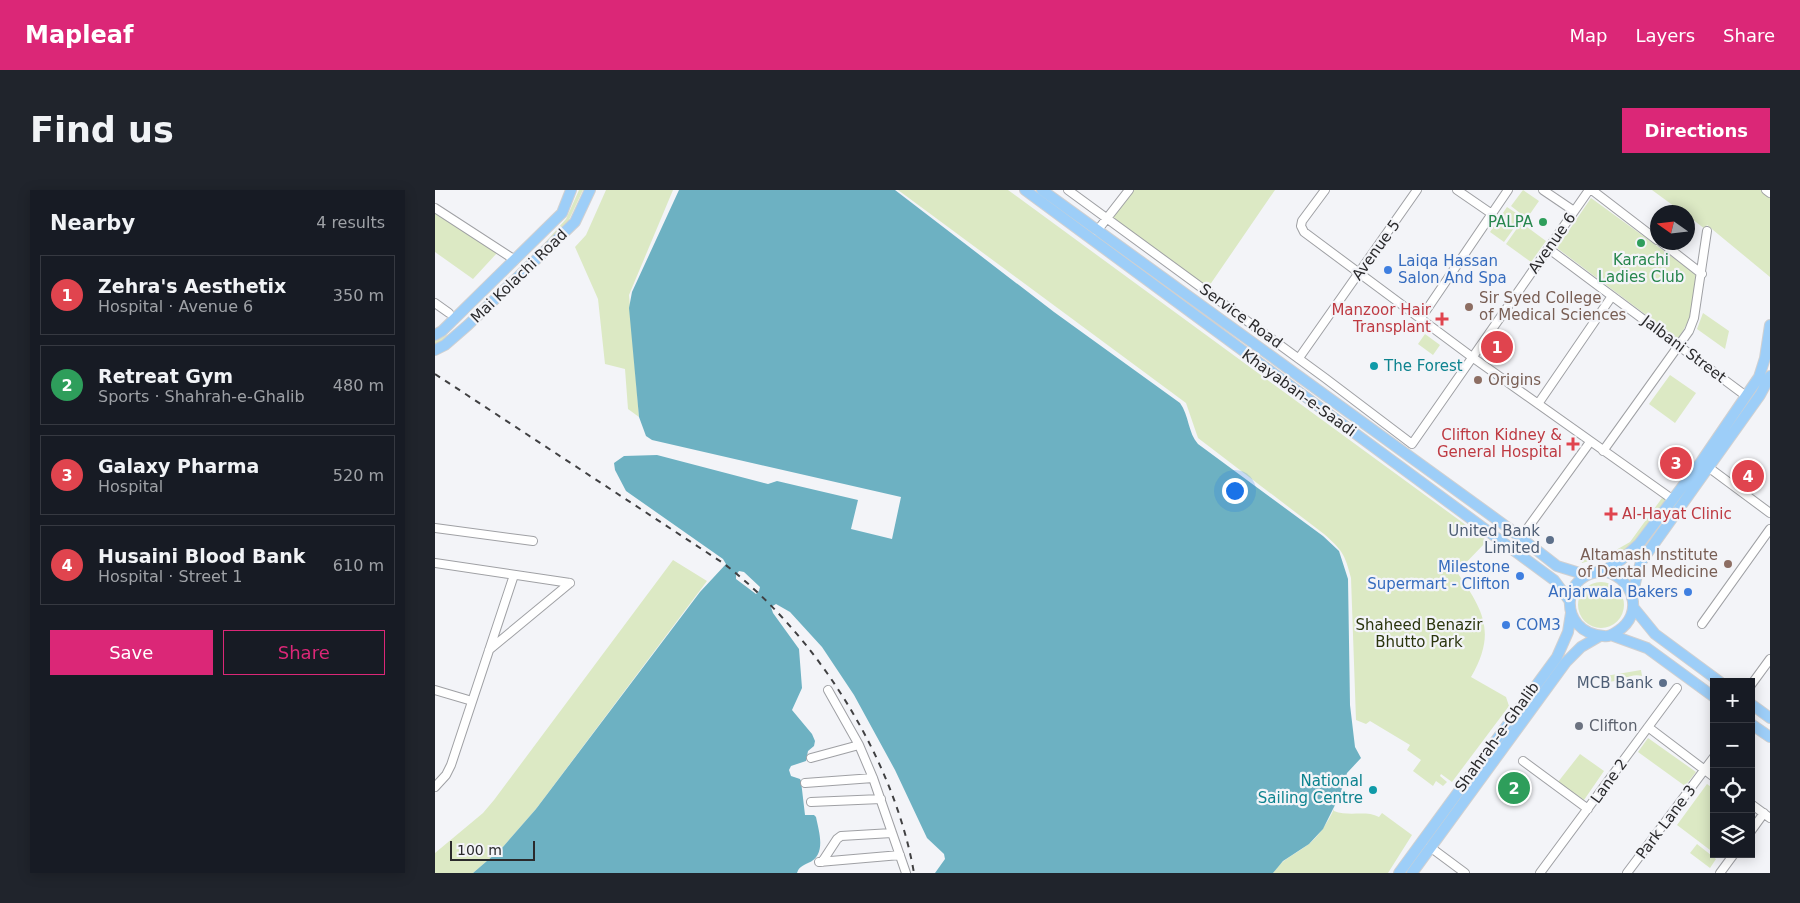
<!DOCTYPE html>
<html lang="en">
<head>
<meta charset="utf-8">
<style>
  body { margin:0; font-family:"DejaVu Sans",sans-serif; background:#20242c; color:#f1f3f6 }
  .controls { position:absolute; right:15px; bottom:15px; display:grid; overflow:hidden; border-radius:0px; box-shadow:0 2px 12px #0003 }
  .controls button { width:45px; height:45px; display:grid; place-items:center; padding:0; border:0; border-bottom:1px solid #363941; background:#171b24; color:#f1f3f6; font:25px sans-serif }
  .compass { position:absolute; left:1215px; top:15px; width:45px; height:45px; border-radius:50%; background:#171b24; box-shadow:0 2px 12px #0003; rotate:284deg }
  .scale { position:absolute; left:15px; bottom:12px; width:85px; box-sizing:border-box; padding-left:5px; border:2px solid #2a2a2c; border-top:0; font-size:14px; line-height:18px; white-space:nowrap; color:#2a2a2c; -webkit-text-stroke:4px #f3f4f8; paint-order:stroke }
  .you { position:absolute; left:799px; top:300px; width:18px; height:18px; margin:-12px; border:4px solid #fff; border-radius:50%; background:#1a73e8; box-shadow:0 0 0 8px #1a73e833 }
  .badge { display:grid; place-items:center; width:32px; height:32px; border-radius:50%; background:#db2777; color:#fff; font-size:16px; font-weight:700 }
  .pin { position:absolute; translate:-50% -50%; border:2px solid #fff; box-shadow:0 1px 5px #0006 }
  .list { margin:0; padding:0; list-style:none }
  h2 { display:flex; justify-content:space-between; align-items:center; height:65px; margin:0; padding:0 20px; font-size:21px }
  h2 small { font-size:16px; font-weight:400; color:#9ea1a6 }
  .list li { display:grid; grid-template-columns:32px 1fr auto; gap:15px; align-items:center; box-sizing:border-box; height:80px; margin:0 10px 10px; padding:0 10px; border:1px solid #363941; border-radius:0px }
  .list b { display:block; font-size:19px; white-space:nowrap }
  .list p { margin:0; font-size:16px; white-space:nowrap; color:#9ea1a6 }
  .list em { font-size:16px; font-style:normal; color:#9ea1a6 }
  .actions { display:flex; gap:10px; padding:15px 20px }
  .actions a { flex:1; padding:11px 0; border:1px solid #db2777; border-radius:0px; text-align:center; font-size:18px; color:#db2777 }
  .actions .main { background:#db2777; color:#fff }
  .icon { flex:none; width:28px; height:28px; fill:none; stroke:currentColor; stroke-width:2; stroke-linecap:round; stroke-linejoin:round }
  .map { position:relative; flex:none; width:1335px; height:683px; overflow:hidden; border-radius:0px }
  header { display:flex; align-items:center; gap:30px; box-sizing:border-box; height:70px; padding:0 25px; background:#db2777; color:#fff }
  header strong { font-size:24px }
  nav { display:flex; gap:28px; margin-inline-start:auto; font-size:18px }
  .intro { display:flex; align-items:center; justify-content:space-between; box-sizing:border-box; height:120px; padding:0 30px }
  h1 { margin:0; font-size:35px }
  .button { padding:12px 22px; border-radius:0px; background:#db2777; color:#fff; font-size:18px; font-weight:700 }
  main { display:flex; gap:30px; padding:0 30px }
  aside { flex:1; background:#171b24; border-radius:0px; box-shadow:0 2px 12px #0003 }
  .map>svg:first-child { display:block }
</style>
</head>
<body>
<header>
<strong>Mapleaf</strong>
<nav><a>Map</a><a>Layers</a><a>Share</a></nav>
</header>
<div class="intro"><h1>Find us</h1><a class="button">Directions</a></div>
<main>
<aside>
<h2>Nearby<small>4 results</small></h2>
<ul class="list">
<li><span class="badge" style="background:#e0444e">1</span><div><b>Zehra's Aesthetix</b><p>Hospital · Avenue 6</p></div><em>350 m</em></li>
<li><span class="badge" style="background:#2e9e5b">2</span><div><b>Retreat Gym</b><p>Sports · Shahrah-e-Ghalib</p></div><em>480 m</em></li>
<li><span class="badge" style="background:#e0444e">3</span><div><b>Galaxy Pharma</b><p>Hospital</p></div><em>520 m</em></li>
<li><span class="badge" style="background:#e0444e">4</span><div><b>Husaini Blood Bank</b><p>Hospital · Street 1</p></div><em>610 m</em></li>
</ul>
<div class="actions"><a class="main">Save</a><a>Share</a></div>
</aside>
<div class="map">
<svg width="1335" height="683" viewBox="0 0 1335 683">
  <rect width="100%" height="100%" fill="#f3f4f8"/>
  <!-- green -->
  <path fill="#dce9c4" d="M 144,0 L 148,0 L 133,32 L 21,142 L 0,155 L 0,151 L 18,142 L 107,56 L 131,29 Z
    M 171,0 L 238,0 L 194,105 L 204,227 L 193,219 L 190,179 L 170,174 L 163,109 L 140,57 L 151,45 Z
    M 463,0 L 573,0 L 1050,349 L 1050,353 L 1022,382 C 1048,420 1062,442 1036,487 L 1071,507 L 1074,516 L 1017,592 L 1006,584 L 1005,586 L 1012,592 L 1008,596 L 1001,591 L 998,596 L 978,581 L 986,570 L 972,560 L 975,555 L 935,531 L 931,534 L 921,530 L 916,388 C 910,364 907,360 889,344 L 763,248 L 751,213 Z
    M 695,0 L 840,0 L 770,102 L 672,34 Z
    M 1088,0 L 1104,11 L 1088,34 L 1111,51 L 1096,72 L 1071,54 L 1090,27 L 1076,16 Z
    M 1217,0 L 1331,0 L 1335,3 L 1335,87 L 1272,35 L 1270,39 L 1253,26 L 1252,22 L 1247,22 Z
    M 1156,8 L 1262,85 L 1256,127 L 1243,149 L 1122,58 Z
    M 1072,17 L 1087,27 L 1069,52 L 1055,42 Z
    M 0,23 L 62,63 L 38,89 L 0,62 Z
    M 1268,123 L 1294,141 L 1290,159 L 1262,139 Z
    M 990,144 L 1005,155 L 998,165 L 983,154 Z
    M 1235,185 L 1261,203 L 1240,233 L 1214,214 Z
    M 1227,308 L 1229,309 L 1231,312 L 1201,351 L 1188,362 L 1147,373 L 1146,370 L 1181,360 L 1195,352 Z
    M 238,370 L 272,391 L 101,619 L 67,658 L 38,683 L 0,683 L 0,663 L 48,623 L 59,610 Z
    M1143 415a23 23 0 1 1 46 0a23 23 0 1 1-46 0Z
    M 1206,480 L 1207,486 C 1192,482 1184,497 1166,489 L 1165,487 Z
    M 1213,548 L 1261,582 L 1250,596 L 1203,562 Z
    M 1145,564 L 1169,581 L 1149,610 L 1123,592 Z
    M 1272,594 L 1279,599 L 1279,663 L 1242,635 Z
    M 899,619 L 899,621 C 914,627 931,620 944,627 L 947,623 L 977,645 L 953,683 L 838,683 C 846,670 859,665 871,656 C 883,648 893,632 899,619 Z
    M 1262,654 L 1281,669 L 1275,678 L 1255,663 Z"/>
  <!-- water -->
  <path fill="#6db1c2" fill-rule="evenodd" d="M 244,0 L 460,0 L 619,122 L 745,213 C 754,225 753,243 763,254 L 888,346 L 904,361 L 913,389 L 915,515 L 920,557 L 926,568 L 912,583 L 905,605 L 888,639 L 874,654 L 848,671 L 838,683 L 500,683 L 510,669 L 509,664 L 492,648 L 460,580 L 419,505 L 387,457 L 355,422 L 341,414 L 336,417 L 338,423 L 364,459 L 367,498 L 357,520 L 377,544 L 380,551 L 379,556 L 373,561 L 371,571 L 356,576 L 354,580 L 356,586 L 365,589 L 366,591 L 370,625 L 379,625 L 381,627 C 384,642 392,665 373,673 C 367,676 364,677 362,683 L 38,683 L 67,658 L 101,619 L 265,402 L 291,374 L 288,369 L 191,301 L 180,280 L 179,273 L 189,266 L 222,265 L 333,294 L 342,291 L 423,310 L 416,339 L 457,349 L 466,307 L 217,250 L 211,246 L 204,227 L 194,118 L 197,102 ZM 304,381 L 309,382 L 325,397 L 324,401 L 321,404 L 301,389 L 301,385 Z"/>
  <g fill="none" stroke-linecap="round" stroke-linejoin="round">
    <!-- minor casing -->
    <g stroke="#9fa0a4" stroke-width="10">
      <path id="minor" d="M 633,0 L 890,188 L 977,254 L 1154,0
        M 890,0 L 867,31 L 866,36 L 869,42 L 1037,167 L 1237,309
        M 1022,0 L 1057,24
        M 1108,0 L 1139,21
        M 1157,0 L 1222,50
        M 1331,0 L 1335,3
        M 0,18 L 80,70
        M 662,41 L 694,0
        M 1226,52 L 1267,84
        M 1114,59 L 1311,206
        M 0,113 L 14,123
        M 986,128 L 1073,0
        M 864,168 L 982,0
        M 1103,214 L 1177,106
        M 1168,261 L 1254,141 L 1259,128 L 1272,41
        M 1269,274 L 1335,323
        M 0,338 L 98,351
        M 1092,339 L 1155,252
        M 0,373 L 135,393
        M 1267,434 L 1335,339
        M 54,460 L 135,393
        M 1316,495 L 1335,469
        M 0,500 L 37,511
        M 393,500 L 424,555 L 438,588 L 471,683
        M 1213,537 L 1279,587
        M 376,568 L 424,555
        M 1088,571 L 1153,619
        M 370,593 L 438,588
        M 0,597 L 11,585 L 16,575 L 79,385
        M 376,612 L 446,609
        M 1316,614 L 1335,628
        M 1316,641 L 1329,623
        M 995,657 L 1030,683
        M 384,672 L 465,665
        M 387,672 L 402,649 L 406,646 L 457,643
        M 1105,683 L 1242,498
        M 1192,683 L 1279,567
        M 1285,683 L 1299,664"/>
    </g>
    <!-- major casing -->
    <g stroke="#d0d0d1" stroke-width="12">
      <path id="major" d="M 590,0 L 1119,390 L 1134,410
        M 607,0 L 1072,337 L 1122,376 L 1151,385
        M 0,145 L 7,141 L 127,23 L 136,0
        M 0,160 L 10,155 L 33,135 L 140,32 L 155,0
        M 1167,382 L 1186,370 L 1204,354 L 1266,272 L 1311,206 L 1324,187 L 1330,168 L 1335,135
        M 1172,382 C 1199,390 1209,424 1183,441 C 1178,444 1174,447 1169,446 C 1121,443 1125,378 1172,382 Z
        M 1197,408 L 1201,389 L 1206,372 L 1325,205 L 1335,186
        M 1198,417 L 1220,444 L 1285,492
        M 1176,445 L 1212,458 L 1279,507
        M 1316,514 L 1335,528
        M 1316,534 L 1335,547
        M 964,683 L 1122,467 L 1133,442 L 1136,423
        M 977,683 L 1131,472 L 1146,457 L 1165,446"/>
    </g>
    <!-- minor -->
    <use href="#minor" stroke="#fff" stroke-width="8"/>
    <!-- major -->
    <use href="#major" stroke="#9dcef8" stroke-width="10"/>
    <!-- rail -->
    <path stroke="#404042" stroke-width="2" stroke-dasharray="6 6" stroke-linecap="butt" d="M 0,184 L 288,373 C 381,444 459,568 479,683"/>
  </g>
  <!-- markers -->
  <g fill="#2e9e5b" stroke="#f3f4f8" stroke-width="2">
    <circle cx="1108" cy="32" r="5"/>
    <circle cx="1206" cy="53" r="5"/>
  </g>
  <g fill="#3f7fe0" stroke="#f3f4f8" stroke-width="2">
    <circle cx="953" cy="80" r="5"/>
    <circle cx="1085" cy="386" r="5"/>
    <circle cx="1253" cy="402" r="5"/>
    <circle cx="1071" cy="435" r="5"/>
  </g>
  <g fill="#8d6e63" stroke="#f3f4f8" stroke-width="2">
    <circle cx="1034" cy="117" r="5"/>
    <circle cx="1043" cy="190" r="5"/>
    <circle cx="1293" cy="374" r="5"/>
  </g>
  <g fill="#e0444e" stroke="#f3f4f8" stroke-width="2">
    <path d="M1004.5 121.5h5v5h5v5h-5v5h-5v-5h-5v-5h5z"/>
    <path d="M1135.5 246.5h5v5h5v5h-5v5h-5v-5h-5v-5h5z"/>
    <path d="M1173.5 316.5h5v5h5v5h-5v5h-5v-5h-5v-5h5z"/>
  </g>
  <g fill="#0f9aa8" stroke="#f3f4f8" stroke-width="2">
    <circle cx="939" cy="176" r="5"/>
    <circle cx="938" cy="600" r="5"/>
  </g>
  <g fill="#5c6f8a" stroke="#f3f4f8" stroke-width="2">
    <circle cx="1115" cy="350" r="5"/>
    <circle cx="1228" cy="493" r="5"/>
  </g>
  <circle fill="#6b7280" stroke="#f3f4f8" stroke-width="2" cx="1144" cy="536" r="5"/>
  <g text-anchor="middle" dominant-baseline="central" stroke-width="4.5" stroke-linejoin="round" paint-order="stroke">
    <!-- leisure labels -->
    <g font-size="15" fill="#27864d" stroke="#f3f4f8" text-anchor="end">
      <text x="1098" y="32">PALPA</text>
      <text x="1206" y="70" text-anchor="middle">Karachi<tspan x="1206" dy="17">Ladies Club</tspan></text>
    </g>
    <!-- street labels -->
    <g font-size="15" fill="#2a2a2c" stroke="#f3f4f8">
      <text transform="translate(1117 53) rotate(-55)">Avenue 6</text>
      <text transform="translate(941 60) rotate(-54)">Avenue 5</text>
      <text transform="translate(84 86) rotate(-44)">Mai Kolachi Road</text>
      <text transform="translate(806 126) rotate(36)">Service Road</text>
      <text transform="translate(1249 159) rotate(37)">Jalbani Street</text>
      <text transform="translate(864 203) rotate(36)">Khayaban-e-Saadi</text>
      <text transform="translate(1062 547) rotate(-54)">Shahrah-e-Ghalib</text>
      <text transform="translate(1174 591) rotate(-54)">Lane 2</text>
      <text transform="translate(1231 632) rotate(-53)">Park Lane 3</text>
    </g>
    <!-- shop labels -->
    <g font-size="15" fill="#366cbe" stroke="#f3f4f8" text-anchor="start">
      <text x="963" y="71">Laiqa Hassan<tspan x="963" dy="17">Salon And Spa</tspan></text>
      <text x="1075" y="377" text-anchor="end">Milestone<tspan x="1075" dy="17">Supermart - Clifton</tspan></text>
      <text x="1243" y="402" text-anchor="end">Anjarwala Bakers</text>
      <text x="1081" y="435">COM3</text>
    </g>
    <!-- education labels -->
    <g font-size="15" fill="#785e54" stroke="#f3f4f8" text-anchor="start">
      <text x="1044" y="108">Sir Syed College<tspan x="1044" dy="17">of Medical Sciences</tspan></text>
      <text x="1053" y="190">Origins</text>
      <text x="1283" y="365" text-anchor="end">Altamash Institute<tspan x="1283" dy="17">of Dental Medicine</tspan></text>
    </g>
    <!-- health labels -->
    <g font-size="15" fill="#be3a42" stroke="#f3f4f8" text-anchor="end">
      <text x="996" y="120">Manzoor Hair<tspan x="996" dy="17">Transplant</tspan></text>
      <text x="1127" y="245">Clifton Kidney &amp;<tspan x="1127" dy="17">General Hospital</tspan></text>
      <text x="1187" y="324" text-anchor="start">Al-Hayat Clinic</text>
    </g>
    <!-- culture labels -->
    <g font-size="15" fill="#0d838f" stroke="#f3f4f8" text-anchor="start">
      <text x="949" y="176">The Forest</text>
      <text x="928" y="591" text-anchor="end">National<tspan x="928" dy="17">Sailing Centre</tspan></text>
    </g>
    <!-- service labels -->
    <g font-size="15" fill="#4e5e75" stroke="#f3f4f8" text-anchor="end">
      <text x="1105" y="341">United Bank<tspan x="1105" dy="17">Limited</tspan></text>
      <text x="1218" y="493">MCB Bank</text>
    </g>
    <!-- park labels -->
    <g font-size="15" fill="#2b350e" stroke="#f3f4f8">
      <text x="984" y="435">Shaheed Benazir<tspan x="984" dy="17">Bhutto Park</tspan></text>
    </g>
    <!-- worship labels -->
    <g font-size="15" fill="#5b616d" stroke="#f3f4f8" text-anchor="start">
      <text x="1154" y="536">Clifton</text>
    </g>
  </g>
</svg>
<div class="controls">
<button>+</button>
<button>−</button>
<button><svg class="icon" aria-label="locate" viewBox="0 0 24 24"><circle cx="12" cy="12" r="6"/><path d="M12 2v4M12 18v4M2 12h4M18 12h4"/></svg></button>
<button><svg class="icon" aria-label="layers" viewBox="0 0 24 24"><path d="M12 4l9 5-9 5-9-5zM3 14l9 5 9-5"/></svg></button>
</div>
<svg class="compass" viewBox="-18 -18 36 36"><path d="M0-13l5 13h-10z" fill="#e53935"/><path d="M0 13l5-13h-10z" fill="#9ea1a6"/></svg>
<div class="scale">100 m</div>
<div class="you"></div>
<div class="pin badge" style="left:1062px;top:157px;background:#e0444e">1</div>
<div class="pin badge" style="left:1079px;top:598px;background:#2e9e5b">2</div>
<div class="pin badge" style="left:1241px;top:273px;background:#e0444e">3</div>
<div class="pin badge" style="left:1313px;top:286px;background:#e0444e">4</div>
</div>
</main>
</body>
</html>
